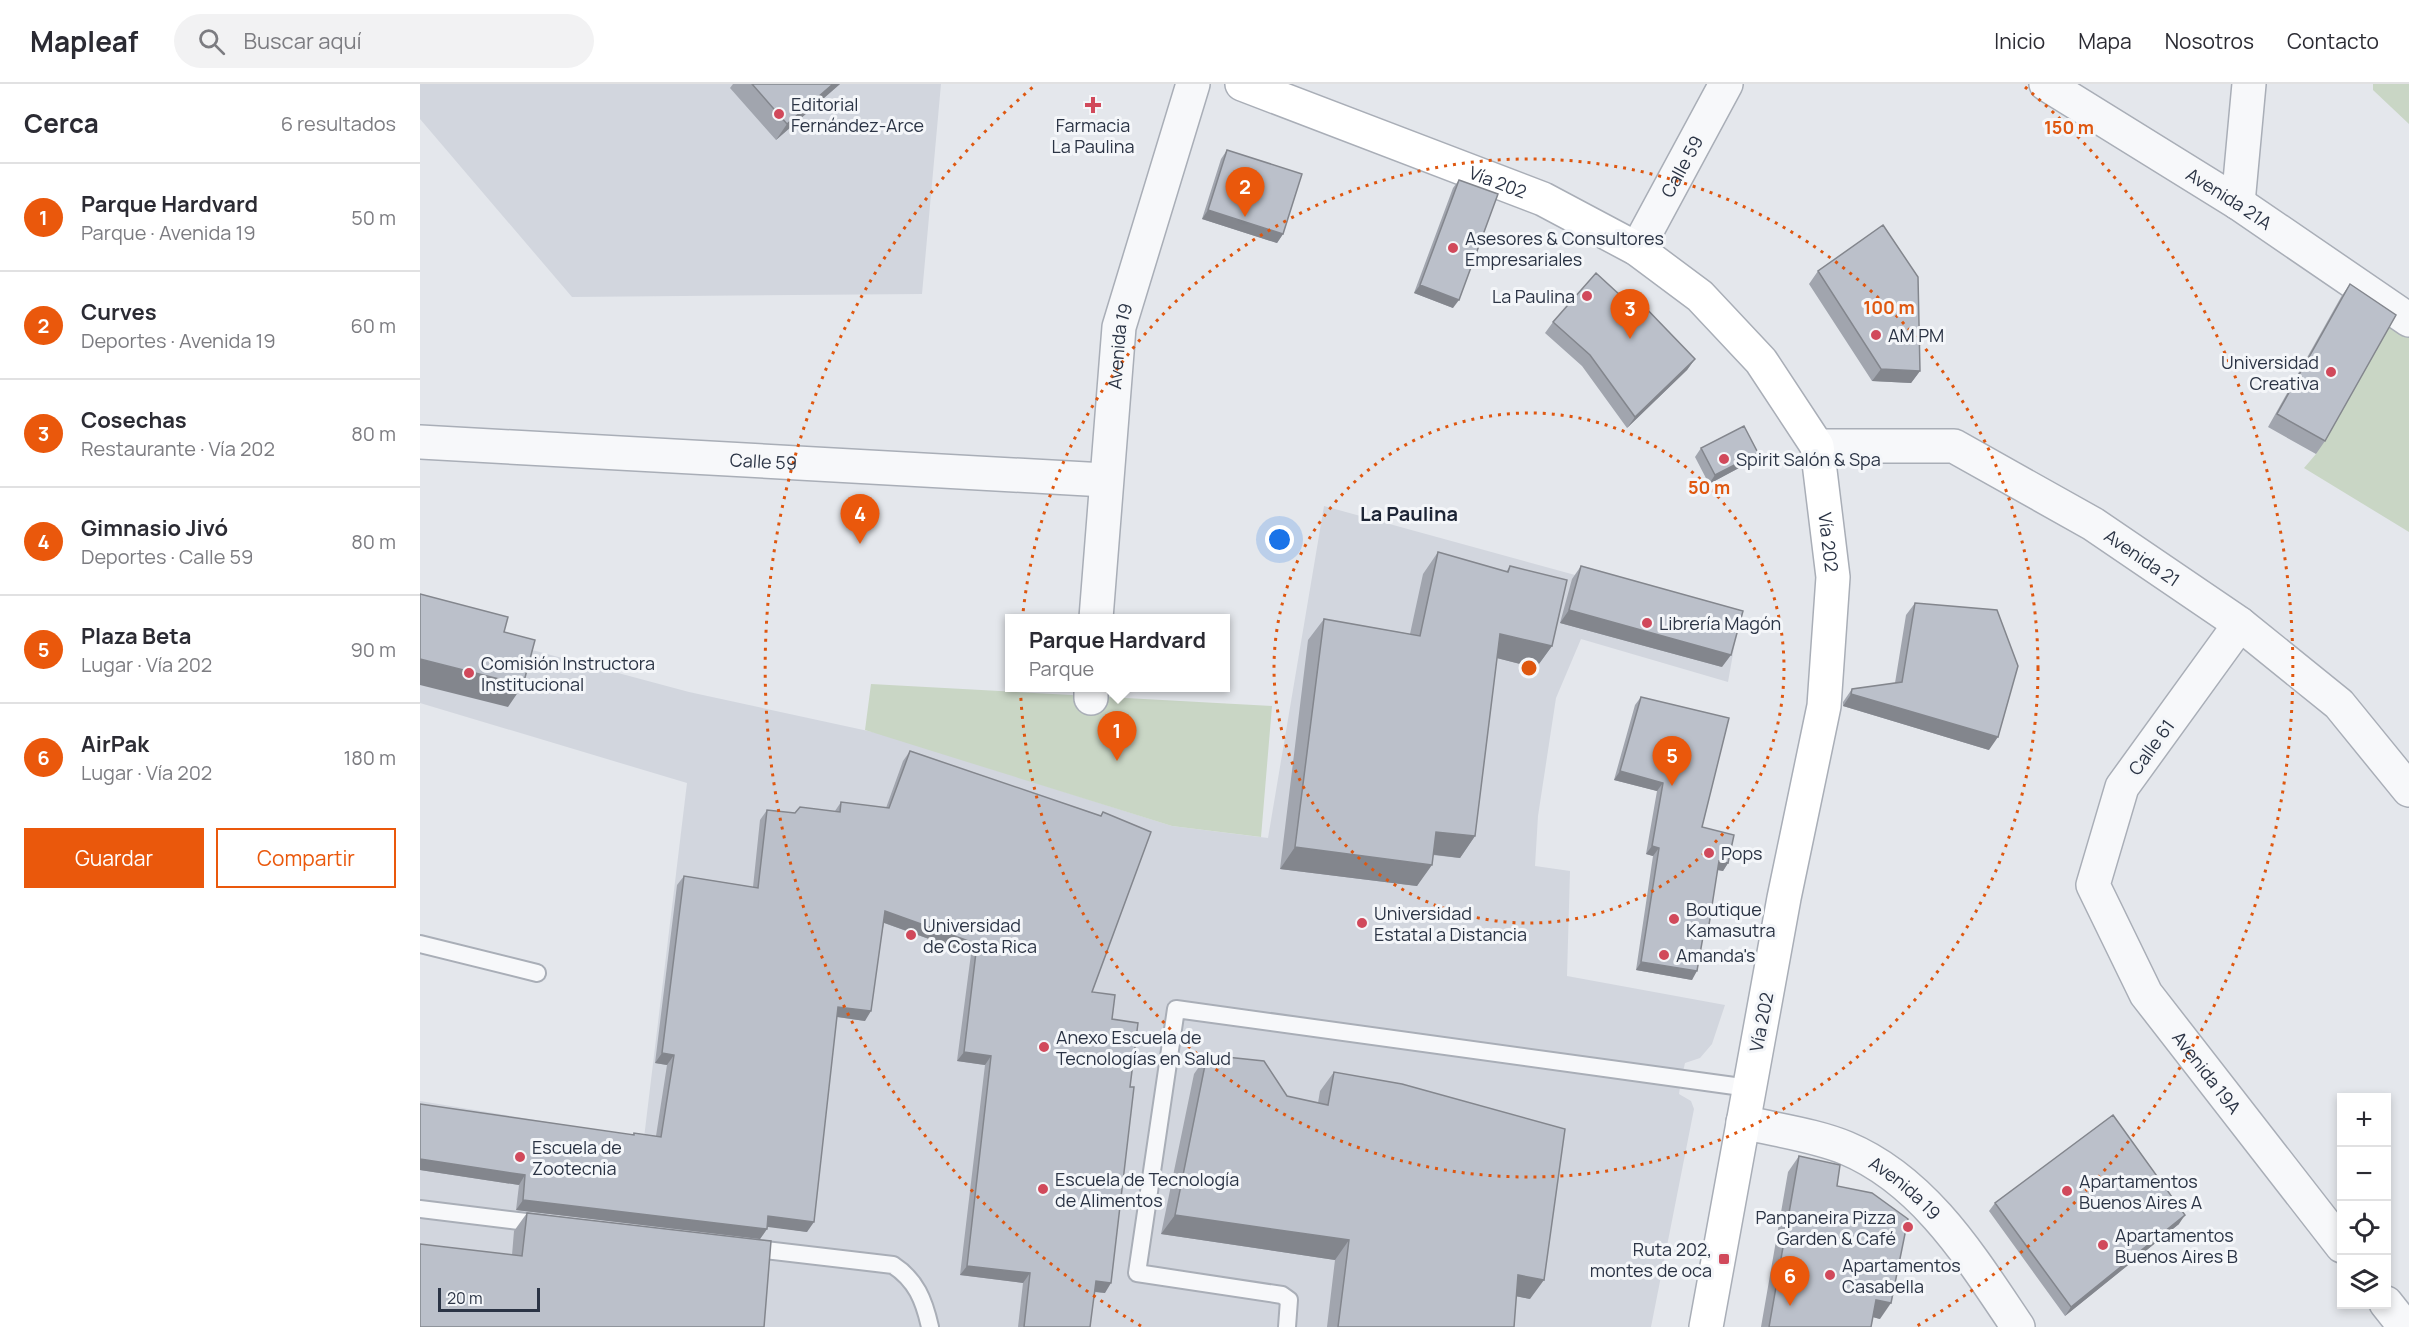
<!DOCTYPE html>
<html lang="es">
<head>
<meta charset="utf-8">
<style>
  body { margin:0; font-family:Manrope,sans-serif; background:#f2f2f3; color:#2b2b33 }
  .controls { position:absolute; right:18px; bottom:18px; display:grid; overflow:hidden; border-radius:0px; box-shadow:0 3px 9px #0003 }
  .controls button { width:54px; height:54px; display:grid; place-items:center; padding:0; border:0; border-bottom:2px solid #e1e1e2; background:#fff; color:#2b2b33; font:30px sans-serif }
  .scale { position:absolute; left:18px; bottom:15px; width:102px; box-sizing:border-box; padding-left:6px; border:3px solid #2b3445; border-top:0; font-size:16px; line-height:21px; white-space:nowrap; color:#2b3445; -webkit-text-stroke:4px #f4f6f9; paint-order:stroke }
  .you { position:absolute; left:860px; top:456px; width:21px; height:21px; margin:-15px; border:4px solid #fff; border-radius:50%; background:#1a73e8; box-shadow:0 0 0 9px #1a73e833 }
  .badge { display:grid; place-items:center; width:39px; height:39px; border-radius:50%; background:#ea580c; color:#fff; font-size:20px; font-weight:700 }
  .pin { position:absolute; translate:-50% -50px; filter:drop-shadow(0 2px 3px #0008) }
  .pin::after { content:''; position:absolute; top:32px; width:21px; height:18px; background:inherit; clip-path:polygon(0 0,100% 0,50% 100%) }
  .popup { position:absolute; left:585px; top:530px; width:225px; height:78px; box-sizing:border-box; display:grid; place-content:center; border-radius:0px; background:#fff; filter:drop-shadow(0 2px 4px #0005); font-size:20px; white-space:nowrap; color:#7c7c81 }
  .popup b { font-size:22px; color:#2b2b33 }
  .popup::after { content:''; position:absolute; left:50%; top:100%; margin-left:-12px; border:12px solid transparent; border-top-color:#fff }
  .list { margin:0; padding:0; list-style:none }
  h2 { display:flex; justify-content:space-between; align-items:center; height:78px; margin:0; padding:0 24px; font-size:26px }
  h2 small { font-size:20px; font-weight:400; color:#7c7c81 }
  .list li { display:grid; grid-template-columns:39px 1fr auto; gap:18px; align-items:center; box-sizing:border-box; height:108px; padding:0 24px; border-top:2px solid #e1e1e2 }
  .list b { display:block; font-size:22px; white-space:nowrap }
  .list p { margin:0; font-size:20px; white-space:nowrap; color:#7c7c81 }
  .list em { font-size:20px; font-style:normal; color:#7c7c81 }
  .actions { display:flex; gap:12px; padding:18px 24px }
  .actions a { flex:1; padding:14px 0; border:2px solid #ea580c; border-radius:0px; text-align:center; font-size:21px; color:#ea580c }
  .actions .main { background:#ea580c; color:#fff }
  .icon { flex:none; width:33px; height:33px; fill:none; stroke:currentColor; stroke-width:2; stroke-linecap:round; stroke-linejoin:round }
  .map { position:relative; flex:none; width:1989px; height:1243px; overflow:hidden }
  header { display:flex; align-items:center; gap:36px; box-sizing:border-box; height:84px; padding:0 30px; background:#fff; border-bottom:2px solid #e1e1e2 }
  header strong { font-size:28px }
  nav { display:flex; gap:33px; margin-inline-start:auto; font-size:21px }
  .search { width:420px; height:54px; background:#f2f2f3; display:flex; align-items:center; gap:15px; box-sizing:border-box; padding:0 21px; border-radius:33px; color:#7c7c81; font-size:22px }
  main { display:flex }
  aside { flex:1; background:#fff }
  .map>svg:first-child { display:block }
</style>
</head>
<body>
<header>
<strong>Mapleaf</strong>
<div class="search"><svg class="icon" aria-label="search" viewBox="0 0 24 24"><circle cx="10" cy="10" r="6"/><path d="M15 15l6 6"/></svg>Buscar aquí</div>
<nav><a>Inicio</a><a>Mapa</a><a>Nosotros</a><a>Contacto</a></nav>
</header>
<main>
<aside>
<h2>Cerca<small>6 resultados</small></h2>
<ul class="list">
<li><span class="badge">1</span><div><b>Parque Hardvard</b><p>Parque · Avenida 19</p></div><em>50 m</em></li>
<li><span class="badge">2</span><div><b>Curves</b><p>Deportes · Avenida 19</p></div><em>60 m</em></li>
<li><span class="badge">3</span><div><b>Cosechas</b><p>Restaurante · Vía 202</p></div><em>80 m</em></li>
<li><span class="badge">4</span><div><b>Gimnasio Jivó</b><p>Deportes · Calle 59</p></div><em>80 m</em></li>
<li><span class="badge">5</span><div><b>Plaza Beta</b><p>Lugar · Vía 202</p></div><em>90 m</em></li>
<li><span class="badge">6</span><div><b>AirPak</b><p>Lugar · Vía 202</p></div><em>180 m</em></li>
</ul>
<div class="actions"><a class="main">Guardar</a><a>Compartir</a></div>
</aside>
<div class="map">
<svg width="1989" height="1243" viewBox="0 0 1989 1243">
  <rect width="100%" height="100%" fill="#e4e7ec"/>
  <!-- built -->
  <path fill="#d2d6de" d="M 0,0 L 521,0 L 502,210 L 152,213 L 0,35 Z
    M 904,422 L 1319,536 L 1308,598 L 1161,555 L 1136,614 L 1118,732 L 1115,782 L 1150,787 L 1147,892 L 1305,921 L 1292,960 L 1280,974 L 1265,979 L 1261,996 L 1259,1010 L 1271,1017 L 1274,1025 L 1231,1243 L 0,1243 L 0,1017 L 224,1054 L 267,699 L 0,619 L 0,536 L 269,608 L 462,650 L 752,742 L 848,754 Z"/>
  <!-- green -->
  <path fill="#c9d6c5" d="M 1953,0 L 1989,0 L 1989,40 L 1953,6 Z
    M 1974,233 L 1989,243 L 1989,448 L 1884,384 L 1896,370 Z
    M 451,600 L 852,622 L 841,753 L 752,742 L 445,646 Z"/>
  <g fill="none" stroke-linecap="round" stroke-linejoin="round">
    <!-- lane casing -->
    <g stroke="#a9aeb7" stroke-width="20">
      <path id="lane" d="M 0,860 L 117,889
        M 0,1125 L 123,1140
        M 328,1164 L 473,1181 C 496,1196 504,1216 510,1243
        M 867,1243 L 869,1216 L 862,1211 L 717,1189 L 756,925 L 1329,1004"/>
    </g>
    <!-- street casing -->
    <g stroke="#a9aeb7" stroke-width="36">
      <g id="street">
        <path id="s1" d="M 1626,0 L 1818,119 L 1989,236"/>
        <path d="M 1818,119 L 1829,0"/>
        <path id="s2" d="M 1217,165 L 1306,0"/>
        <path id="s3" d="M 0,358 L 685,396"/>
        <path id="s4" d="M 1397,362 L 1534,362 L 1673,440 L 1820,540 L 1919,620 L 1989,706"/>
        <path id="s5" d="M 676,534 L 699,243 L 773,0"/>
        <path id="s6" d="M 1820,540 L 1702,703 L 1673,801 L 1726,910 L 1922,1162"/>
        <path d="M 671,614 L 671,604"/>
        <path id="s7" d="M 1323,1038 C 1355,1046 1395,1051 1426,1064 C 1505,1097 1552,1175 1598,1243"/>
        <path d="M 1966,1219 L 1985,1243"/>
      </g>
    </g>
    <!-- secondary casing -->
    <g stroke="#a9aeb7" stroke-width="36">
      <g id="secondary">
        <path id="s8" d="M 822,0 L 1123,115 L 1217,165 L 1280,212 L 1341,277 L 1397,362 L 1413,493 L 1404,622 L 1364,814 L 1286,1243"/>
      </g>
    </g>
    <!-- lane -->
    <use href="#lane" stroke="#f7f8fa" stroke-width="16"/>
    <!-- street -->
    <use href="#street" stroke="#f7f8fa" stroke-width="33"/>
    <!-- secondary -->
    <use href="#secondary" stroke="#fff" stroke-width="33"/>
  </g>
  <!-- wall -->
  <path fill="#a1a5ae" d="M 313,0 L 420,0 L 356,56 L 310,4 Z
    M 807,66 L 863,150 L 857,159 L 782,135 L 801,75 Z
    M 1039,96 L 1033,224 L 994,209 L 1033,104 Z
    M 1398,187 L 1500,287 L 1491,299 L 1452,297 L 1389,200 Z
    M 1930,200 L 1905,357 L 1896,370 L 1848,343 L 1921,213 Z
    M 1213,223 L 1275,275 L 1267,286 L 1207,344 L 1162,282 L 1125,249 L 1133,238 Z
    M 1281,364 L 1332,377 L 1289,400 L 1275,373 Z
    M 1018,468 L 1086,488 L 1090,482 L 1132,562 L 1116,584 L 1077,574 L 1055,752 L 1040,774 L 1013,771 L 997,802 L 860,785 L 888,556 L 904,535 L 990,550 L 1003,490 Z
    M 1161,482 L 1302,583 L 1140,539 L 1152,495 Z
    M 1495,519 L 1569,666 L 1423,622 L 1423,618 L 1432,605 L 1475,599 L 1486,531 Z
    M 1221,613 L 1282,743 L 1308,779 L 1303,787 L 1297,786 L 1283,855 L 1272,896 L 1216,886 L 1233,772 L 1226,770 L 1237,707 L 1194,696 L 1215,621 Z
    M 490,667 L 680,732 L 683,728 L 672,908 L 692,935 L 685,1209 L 674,1208 L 670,1243 L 598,1243 L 603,1199 L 540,1191 L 565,981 L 537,977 L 551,870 L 464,839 L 445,937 L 417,933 L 387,1148 L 347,1142 L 347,1145 L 340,1155 L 96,1126 L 99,1101 L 0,1086 L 0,1020 L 212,1051 L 214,1049 L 236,1052 L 247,981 L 235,979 L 257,801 L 264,792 L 333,803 L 340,736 L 347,726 L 375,729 L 415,727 L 421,718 L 466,724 L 483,677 Z
    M 787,971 L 867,1012 L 898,1019 L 900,1007 L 914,988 L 1110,1215 L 1096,1212 L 1094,1243 L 907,1243 L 915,1176 L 741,1150 L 774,990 Z
    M 1379,1072 L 1417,1102 L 1460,1235 L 1453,1233 L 1451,1243 L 1341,1243 L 1368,1088 Z
    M 1575,1119 L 1759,1140 L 1645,1232 L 1569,1127 Z
    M 107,1129 L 344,1243 L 92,1171 L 94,1147 Z"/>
  <!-- shaded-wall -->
  <path fill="#83868d" d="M 413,0 L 420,0 L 356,56 L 367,40 Z
    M 788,126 L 863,150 L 857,159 L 782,135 Z
    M 1000,201 L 1039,216 L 1033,224 L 994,209 Z
    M 1275,275 L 1267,286 L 1207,344 L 1215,333 Z
    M 1461,285 L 1500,287 L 1491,299 L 1452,297 Z
    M 1338,369 L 1332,377 L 1289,400 L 1295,391 Z
    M 1149,526 L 1311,571 L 1302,583 L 1140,539 Z
    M 1080,550 L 1132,562 L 1116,584 L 1065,571 Z
    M 0,575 L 103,601 L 88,623 L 0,601 Z
    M 1431,610 L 1578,653 L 1569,666 L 1423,622 Z
    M 1200,687 L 1243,699 L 1237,707 L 1194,696 Z
    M 1016,748 L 1055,752 L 1040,774 L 1001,769 Z
    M 1232,762 L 1239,764 L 1233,772 L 1226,770 Z
    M 875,763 L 1012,781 L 997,802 L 860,785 Z
    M 1299,777 L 1308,779 L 1303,787 L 1293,785 Z
    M 465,827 L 557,860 L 551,870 L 459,837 Z
    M 1284,847 L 1288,847 L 1282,855 Z
    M 1221,878 L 1277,887 L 1272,896 L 1216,886 Z
    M 418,923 L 451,927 L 445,937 L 411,932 Z
    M 544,968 L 571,972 L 565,981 L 537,977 Z
    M 242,969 L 254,971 L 247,981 L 235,979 Z
    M 0,1075 L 105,1091 L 99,1101 L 0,1086 Z
    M 103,1116 L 347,1145 L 340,1155 L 96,1126 Z
    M 755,1131 L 929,1156 L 915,1176 L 741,1150 Z
    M 1765,1131 L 1759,1140 L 1645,1232 L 1651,1223 Z
    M 348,1132 L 394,1138 L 387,1148 L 341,1142 Z
    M 547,1182 L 610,1189 L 603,1199 L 540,1191 Z
    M 1098,1191 L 1124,1196 L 1110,1215 L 1085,1210 Z
    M 676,1197 L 691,1199 L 685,1209 L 669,1207 Z
    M 1456,1216 L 1471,1219 L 1460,1235 L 1445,1231 Z"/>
  <!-- building -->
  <path fill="#bbc0ca" stroke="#83868d" stroke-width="1.5" d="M 332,0 L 413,0 L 367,40 Z
    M 807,66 L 882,90 L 863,150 L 788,126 Z
    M 1039,96 L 1078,110 L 1039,216 L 1000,201 Z
    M 1463,141 L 1498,193 L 1500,287 L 1461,285 L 1398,187 Z
    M 1176,189 L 1213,223 L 1220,218 L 1275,275 L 1215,333 L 1170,271 L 1133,238 Z
    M 1930,200 L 1976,231 L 1905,357 L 1857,330 Z
    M 1324,342 L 1338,369 L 1295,391 L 1281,364 Z
    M 1018,468 L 1088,488 L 1090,482 L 1147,496 L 1132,562 L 1080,550 L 1055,752 L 1016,748 L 1012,781 L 875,763 L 904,535 L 1000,552 Z
    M 1161,482 L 1323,527 L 1311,571 L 1149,526 Z
    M 0,510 L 88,533 L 84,548 L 115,556 L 103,601 L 0,575 Z
    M 1495,519 L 1577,526 L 1598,582 L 1578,653 L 1431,610 L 1432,605 L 1482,598 Z
    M 1221,613 L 1309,634 L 1282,743 L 1314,751 L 1308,779 L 1299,777 L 1288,847 L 1284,847 L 1277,887 L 1221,878 L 1239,764 L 1232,762 L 1243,699 L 1200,687 Z
    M 490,667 L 681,732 L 683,728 L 731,748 L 672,908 L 695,911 L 692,935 L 718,939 L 710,1003 L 714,1003 L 691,1199 L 676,1197 L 670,1243 L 604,1243 L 610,1189 L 547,1182 L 571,972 L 544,968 L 557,860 L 465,827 L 451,927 L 418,923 L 394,1138 L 348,1132 L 347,1145 L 103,1116 L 105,1091 L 0,1075 L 0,1020 L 214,1051 L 214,1049 L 241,1053 L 254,971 L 242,969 L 264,792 L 338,804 L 347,726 L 375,729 L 380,723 L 420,728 L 421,718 L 469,724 Z
    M 787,971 L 844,977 L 867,1012 L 908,1021 L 914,988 L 982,1000 L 1145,1045 L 1124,1196 L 1098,1191 L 1094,1243 L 918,1243 L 929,1156 L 755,1131 Z
    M 1693,1031 L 1765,1131 L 1651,1223 L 1575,1119 Z
    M 1379,1072 L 1420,1081 L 1417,1102 L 1452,1109 L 1488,1135 L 1471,1219 L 1456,1216 L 1451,1243 L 1349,1243 Z
    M 107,1129 L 351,1157 L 344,1243 L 0,1243 L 0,1160 L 102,1172 Z"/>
  <!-- distance rings -->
  <g fill="none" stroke="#df570f" stroke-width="3" stroke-dasharray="3 6">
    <circle cx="1109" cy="584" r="255"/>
    <circle cx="1109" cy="584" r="509"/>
    <path d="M721 1242A764 764 0 0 1 613 3M1605 3A764 764 0 0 1 1497 1242"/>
  </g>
  <!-- markers -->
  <g fill="#d1495b" stroke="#f4f6f9" stroke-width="2">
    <path d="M670 12h6v6h6v6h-6v6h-6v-6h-6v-6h6z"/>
    <circle cx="359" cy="30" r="6"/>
    <circle cx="1033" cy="164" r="6"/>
    <circle cx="1167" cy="212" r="6"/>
    <circle cx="1456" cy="251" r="6"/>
    <circle cx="1911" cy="288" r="6"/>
    <circle cx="1304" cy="375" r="6"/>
    <circle cx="1227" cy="539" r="6"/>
    <circle cx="49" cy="589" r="6"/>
    <circle cx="1289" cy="769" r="6"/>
    <circle cx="1254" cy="835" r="6"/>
    <circle cx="942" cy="839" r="6"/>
    <circle cx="491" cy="851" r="6"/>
    <circle cx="1244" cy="871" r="6"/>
    <circle cx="624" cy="963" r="6"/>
    <circle cx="100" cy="1073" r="6"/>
    <circle cx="623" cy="1105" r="6"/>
    <circle cx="1647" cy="1107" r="6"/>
    <circle cx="1488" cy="1143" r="6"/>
    <circle cx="1683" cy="1161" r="6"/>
    <rect x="1298" y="1169" width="12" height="12" rx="3"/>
    <circle cx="1410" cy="1191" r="6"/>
  </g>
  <g text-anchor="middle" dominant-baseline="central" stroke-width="6" stroke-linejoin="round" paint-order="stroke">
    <!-- poi labels -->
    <g font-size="18" fill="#2b3445" stroke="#f4f6f9" text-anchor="start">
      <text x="371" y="20">Editorial<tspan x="371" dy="21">Fernández-Arce</tspan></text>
      <text x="673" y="41" text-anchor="middle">Farmacia<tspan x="673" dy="21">La Paulina</tspan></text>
      <text x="1045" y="154">Asesores &amp; Consultores<tspan x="1045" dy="21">Empresariales</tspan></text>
      <text x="1155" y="212" text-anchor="end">La Paulina</text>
      <text x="1468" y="251">AM PM</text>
      <text x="1899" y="278" text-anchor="end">Universidad<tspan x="1899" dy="21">Creativa</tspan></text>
      <text x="1316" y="375">Spirit Salón &amp; Spa</text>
      <text x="1239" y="539">Librería Magón</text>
      <text x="61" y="579">Comisión Instructora<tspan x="61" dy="21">Institucional</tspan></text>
      <text x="1301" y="769">Pops</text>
      <text x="1266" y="825">Boutique<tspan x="1266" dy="21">Kamasutra</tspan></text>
      <text x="954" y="829">Universidad<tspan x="954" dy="21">Estatal a Distancia</tspan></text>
      <text x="503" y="841">Universidad<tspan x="503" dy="21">de Costa Rica</tspan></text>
      <text x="1256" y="871">Amanda's</text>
      <text x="636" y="953">Anexo Escuela de<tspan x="636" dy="21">Tecnologías en Salud</tspan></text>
      <text x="112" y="1063">Escuela de<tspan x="112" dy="21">Zootecnia</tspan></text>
      <text x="635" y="1095">Escuela de Tecnología<tspan x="635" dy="21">de Alimentos</tspan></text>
      <text x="1659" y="1097">Apartamentos<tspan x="1659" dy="21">Buenos Aires A</tspan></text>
      <text x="1476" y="1133" text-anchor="end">Panpaneira Pizza<tspan x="1476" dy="21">Garden &amp; Café</tspan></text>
      <text x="1695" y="1151">Apartamentos<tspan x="1695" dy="21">Buenos Aires B</tspan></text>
      <text x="1292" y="1165" text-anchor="end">Ruta 202,<tspan x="1292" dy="21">montes de oca</tspan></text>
      <text x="1422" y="1181">Apartamentos<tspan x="1422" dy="21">Casabella</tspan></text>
    </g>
    <!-- street labels -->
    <g font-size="18" fill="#2b3445" stroke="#f4f6f9">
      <text stroke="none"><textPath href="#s2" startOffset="94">Calle 59</textPath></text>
      <text stroke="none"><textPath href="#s8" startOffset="274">Vía 202</textPath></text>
      <text stroke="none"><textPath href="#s1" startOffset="216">Avenida 21A</textPath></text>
      <text stroke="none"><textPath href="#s5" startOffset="273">Avenida 19</textPath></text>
      <text stroke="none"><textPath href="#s3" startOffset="344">Calle 59</textPath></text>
      <text stroke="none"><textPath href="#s8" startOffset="795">Vía 202</textPath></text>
      <text stroke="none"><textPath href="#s4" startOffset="356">Avenida 21</textPath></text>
      <text transform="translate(1731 663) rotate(-54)">Calle 61</text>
      <text transform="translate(1341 938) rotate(-79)">Vía 202</text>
      <text stroke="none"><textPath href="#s6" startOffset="524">Avenida 19A</textPath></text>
      <text stroke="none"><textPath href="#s7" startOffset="178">Avenida 19</textPath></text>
    </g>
    <!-- neighbourhood labels -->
    <g font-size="20" font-weight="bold" fill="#1d2536" stroke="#f4f6f9">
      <text x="989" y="429">La Paulina</text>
    </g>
  </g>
  <circle cx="1109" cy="584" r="9" fill="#df570f" stroke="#f4f6f9" stroke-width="3"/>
  <g font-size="18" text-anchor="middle" font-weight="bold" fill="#df570f" stroke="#f4f6f9" stroke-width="6" stroke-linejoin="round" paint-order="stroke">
    <text x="1649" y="50">150 m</text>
    <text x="1469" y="230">100 m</text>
    <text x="1289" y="410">50 m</text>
  </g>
</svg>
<div class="controls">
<button>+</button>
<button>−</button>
<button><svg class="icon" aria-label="locate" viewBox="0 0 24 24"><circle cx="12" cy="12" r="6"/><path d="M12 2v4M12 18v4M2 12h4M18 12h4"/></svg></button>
<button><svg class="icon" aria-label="layers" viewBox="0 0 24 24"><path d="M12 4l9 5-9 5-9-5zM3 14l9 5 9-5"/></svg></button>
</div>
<div class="scale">20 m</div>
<div class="you"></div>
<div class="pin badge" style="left:697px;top:677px">1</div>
<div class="popup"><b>Parque Hardvard</b>Parque</div>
<div class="pin badge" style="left:825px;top:133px">2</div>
<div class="pin badge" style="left:1210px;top:255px">3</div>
<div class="pin badge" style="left:440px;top:460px">4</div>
<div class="pin badge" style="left:1252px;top:702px">5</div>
<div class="pin badge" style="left:1370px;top:1222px">6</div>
</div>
</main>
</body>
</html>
